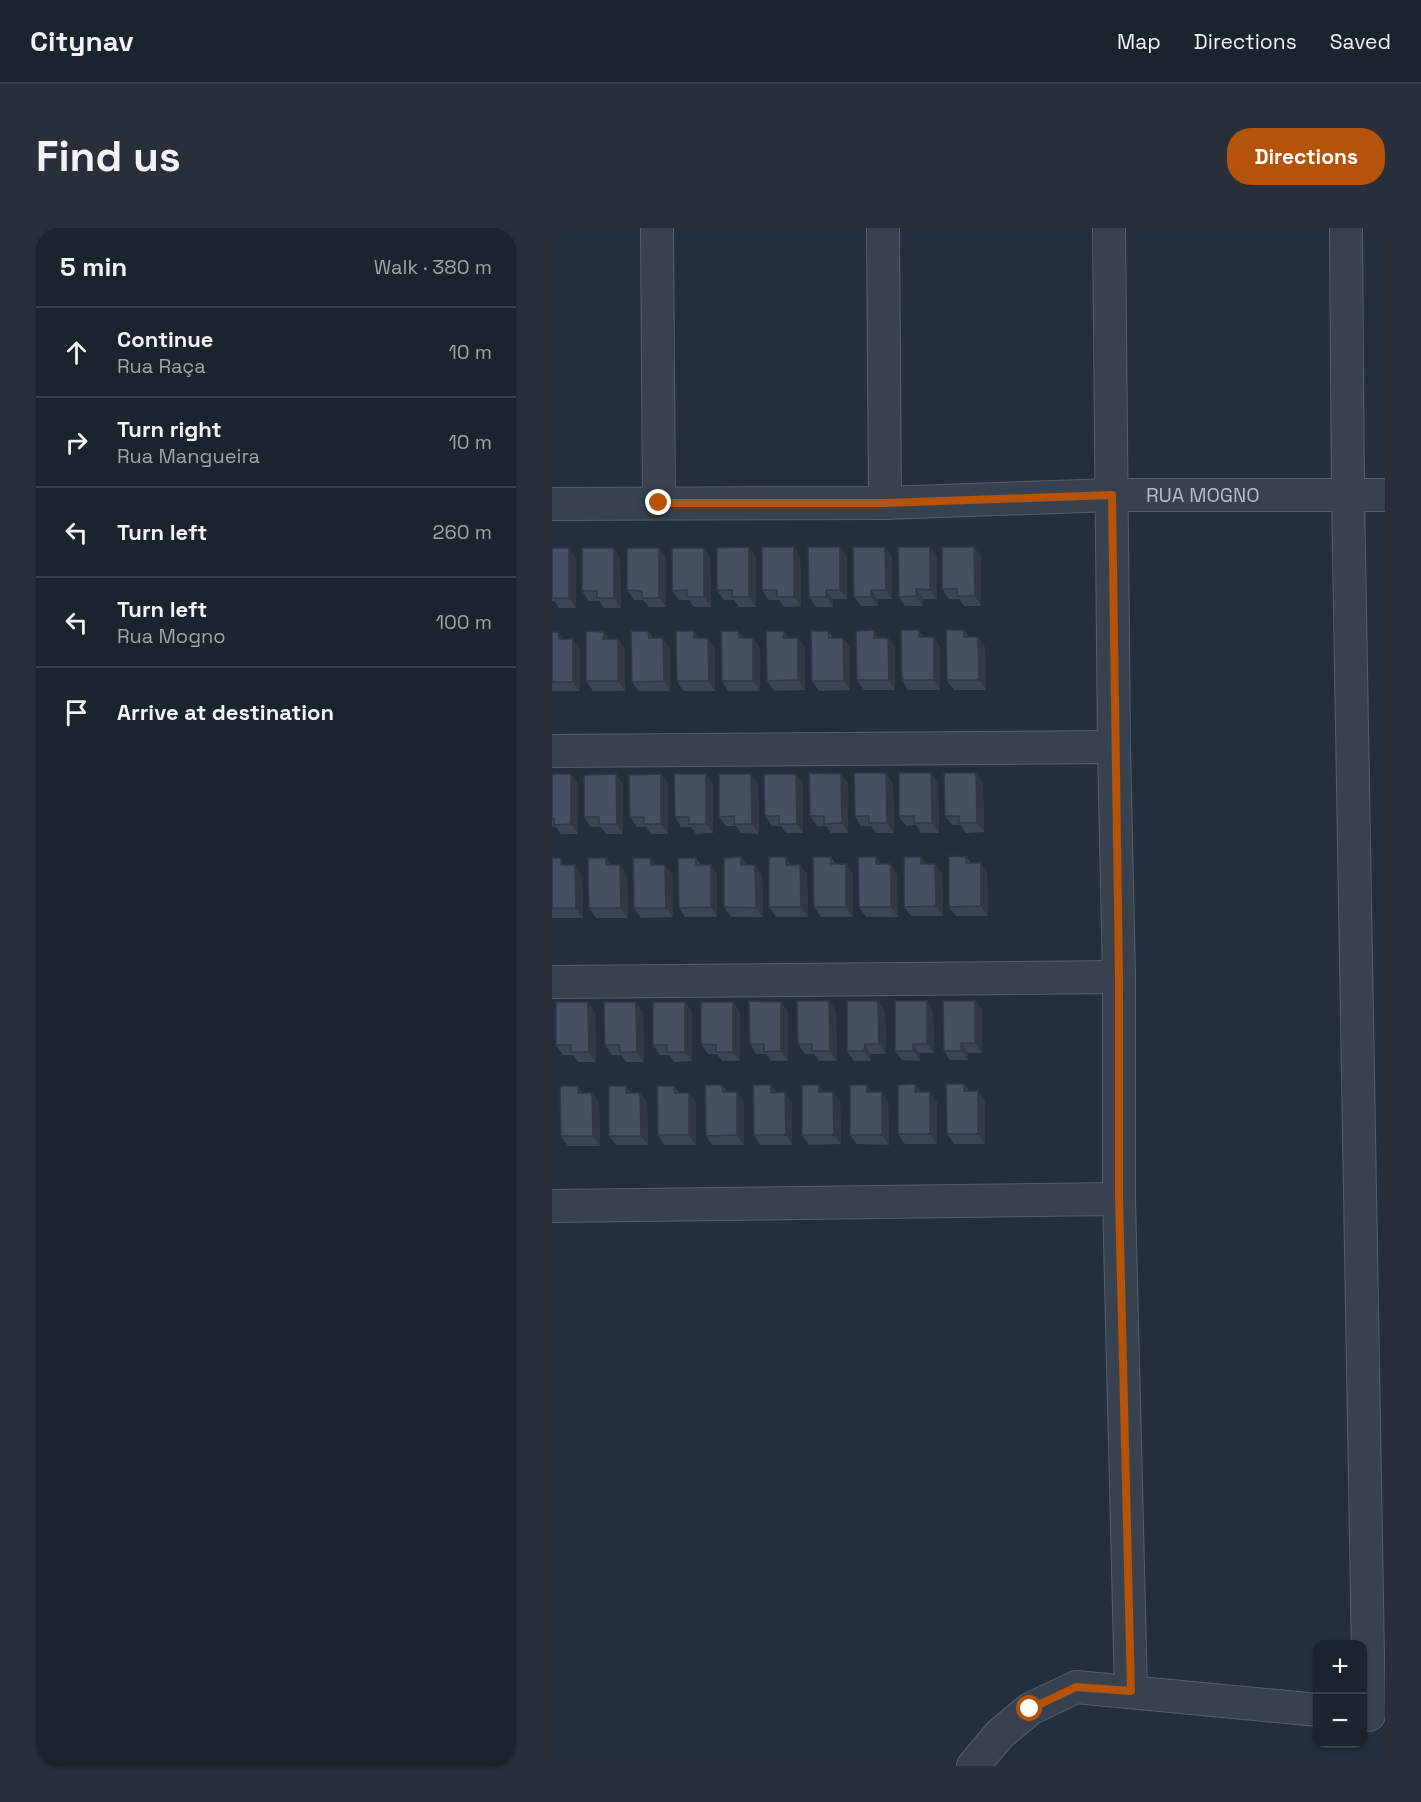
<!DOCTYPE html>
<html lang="en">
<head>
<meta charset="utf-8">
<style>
  body { margin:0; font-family:"Space Grotesk",sans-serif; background:#282f3a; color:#f1f3f6 }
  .controls { position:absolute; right:18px; bottom:18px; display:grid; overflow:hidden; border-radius:12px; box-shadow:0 2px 4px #0004 }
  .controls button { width:54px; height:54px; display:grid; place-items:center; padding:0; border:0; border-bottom:2px solid #39404a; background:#1b232e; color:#f1f3f6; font:30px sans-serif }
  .stop { position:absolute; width:18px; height:18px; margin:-14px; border:4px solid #b45309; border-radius:50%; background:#fff }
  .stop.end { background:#b45309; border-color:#fff; box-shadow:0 2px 6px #0008 }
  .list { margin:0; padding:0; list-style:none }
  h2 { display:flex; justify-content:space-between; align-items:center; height:78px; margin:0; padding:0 24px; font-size:26px }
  h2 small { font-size:20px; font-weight:400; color:#a0a4aa }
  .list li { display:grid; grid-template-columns:39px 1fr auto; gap:18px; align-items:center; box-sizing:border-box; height:90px; padding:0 24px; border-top:2px solid #39404a }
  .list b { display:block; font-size:22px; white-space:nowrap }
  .list p { margin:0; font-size:20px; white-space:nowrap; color:#a0a4aa }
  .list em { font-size:20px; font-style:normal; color:#a0a4aa }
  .icon { flex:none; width:33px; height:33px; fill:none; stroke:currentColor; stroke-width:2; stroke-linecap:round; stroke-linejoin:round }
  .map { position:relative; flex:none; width:833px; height:1538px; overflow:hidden; border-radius:24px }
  header { display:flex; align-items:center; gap:36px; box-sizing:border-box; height:84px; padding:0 30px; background:#1b232e; border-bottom:2px solid #39404a }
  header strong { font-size:28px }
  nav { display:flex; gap:33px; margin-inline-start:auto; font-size:21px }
  .intro { display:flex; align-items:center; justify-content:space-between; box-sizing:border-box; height:144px; padding:0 36px }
  h1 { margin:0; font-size:42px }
  .button { padding:15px 27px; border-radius:24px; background:#b45309; color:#fff; font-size:21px; font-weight:700 }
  main { display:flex; gap:36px; padding:0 36px }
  aside { flex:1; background:#1b232e; border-radius:24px; box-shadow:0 2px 4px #0004 }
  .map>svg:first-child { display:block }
</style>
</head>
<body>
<header>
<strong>Citynav</strong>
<nav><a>Map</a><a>Directions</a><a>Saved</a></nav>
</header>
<div class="intro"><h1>Find us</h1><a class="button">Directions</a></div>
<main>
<aside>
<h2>5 min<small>Walk · 380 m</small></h2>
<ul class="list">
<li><svg class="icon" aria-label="ahead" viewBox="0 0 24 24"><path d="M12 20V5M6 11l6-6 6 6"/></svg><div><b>Continue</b><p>Rua Raça</p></div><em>10 m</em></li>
<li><svg class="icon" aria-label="right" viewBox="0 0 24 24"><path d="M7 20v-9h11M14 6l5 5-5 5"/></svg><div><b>Turn right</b><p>Rua Mangueira</p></div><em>10 m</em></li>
<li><svg class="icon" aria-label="left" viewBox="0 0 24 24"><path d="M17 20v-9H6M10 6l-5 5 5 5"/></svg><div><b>Turn left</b></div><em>260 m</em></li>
<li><svg class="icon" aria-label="left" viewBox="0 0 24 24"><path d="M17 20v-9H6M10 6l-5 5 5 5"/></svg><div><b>Turn left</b><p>Rua Mogno</p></div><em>100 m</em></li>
<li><svg class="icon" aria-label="arrive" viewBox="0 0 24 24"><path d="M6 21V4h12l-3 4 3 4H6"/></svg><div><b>Arrive at destination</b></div></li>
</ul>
</aside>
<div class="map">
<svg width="833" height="1538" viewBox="0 0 833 1538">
  <rect width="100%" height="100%" fill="#242f3e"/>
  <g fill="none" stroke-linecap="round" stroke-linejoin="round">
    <!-- minor casing -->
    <g stroke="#565f6c" stroke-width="34">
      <g id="minor">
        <path d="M 105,0 L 107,275"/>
        <path d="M 331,0 L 333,275"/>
        <path d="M 557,0 L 562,519 L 567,749 L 567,971 L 579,1463"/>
        <path d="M 794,0 L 796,267 L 817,1487"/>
        <path id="s1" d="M 0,276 L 333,275 L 560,267 L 833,267"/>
        <path d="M 0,523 L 562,519"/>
        <path d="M 0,754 L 567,749"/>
        <path d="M 0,978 L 567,971"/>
        <path d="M 421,1538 L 448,1506 L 478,1481 L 524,1459 L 766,1482"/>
      </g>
    </g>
    <!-- minor -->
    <use href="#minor" stroke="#38414e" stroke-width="32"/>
  </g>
  <!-- wall -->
  <path fill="#3b4654" d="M 242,319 L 248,329 L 249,378 L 232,379 L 227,372 L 217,372 L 210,362 Z
    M 378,319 L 385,328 L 385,371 L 371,371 L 371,378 L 353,378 L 347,369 Z
    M 0,320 L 24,330 L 24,380 L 7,380 L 2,373 L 0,373 Z
    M 295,328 L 295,371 L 281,371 L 281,379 L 264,379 L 257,369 Z
    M 340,328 L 340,371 L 326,371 L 326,378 L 309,378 L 302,369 Z
    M 429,328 L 429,378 L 412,378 L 407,371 L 397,371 L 390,361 Z
    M 158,329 L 159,379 L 142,379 L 137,372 L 127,372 L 120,363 Z
    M 204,329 L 204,379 L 187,379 L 182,372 L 172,372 L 165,362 Z
    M 68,330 L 69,380 L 52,380 L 47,373 L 37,373 L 30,363 Z
    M 114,330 L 114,379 L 97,379 L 91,372 L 82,372 L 75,362 Z
    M 412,402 L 416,409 L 433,419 L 434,462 L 402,462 L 395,452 Z
    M 96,403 L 101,410 L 118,420 L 118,463 L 86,463 L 80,454 Z
    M 232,403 L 237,410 L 253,419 L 253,462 L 222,463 L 215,453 Z
    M 276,403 L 281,410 L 298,419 L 298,462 L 267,463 L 260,453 Z
    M 0,404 L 28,421 L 28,463 L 0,463 Z
    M 52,404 L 57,411 L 66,411 L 73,421 L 73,463 L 41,463 L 34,453 Z
    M 372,409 L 388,419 L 388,462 L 356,462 L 350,452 Z
    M 147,410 L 163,420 L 163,463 L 131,463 L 125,453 Z
    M 327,410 L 343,419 L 343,462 L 312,462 L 305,452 Z
    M 208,420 L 208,463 L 176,463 L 170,453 Z
    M 379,545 L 386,555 L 387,605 L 369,605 L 364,597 L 354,598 L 347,588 Z
    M 0,546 L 26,556 L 26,606 L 9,606 L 4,599 L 0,599 Z
    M 109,546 L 116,556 L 116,606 L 99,606 L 94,599 L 85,599 L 78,589 Z
    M 154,546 L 161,556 L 161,605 L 144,606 L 139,599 L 129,599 L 123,589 Z
    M 206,555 L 207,606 L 189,605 L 184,598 L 174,598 L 167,589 Z
    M 251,555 L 251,605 L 234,605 L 229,598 L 220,598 L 213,588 Z
    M 296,555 L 296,605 L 279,605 L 274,598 L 265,598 L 258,588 Z
    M 341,555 L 342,605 L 324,605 L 319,598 L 309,598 L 303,588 Z
    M 431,555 L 432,604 L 414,605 L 409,597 L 400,597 L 393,588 Z
    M 71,556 L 71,606 L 54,606 L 49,599 L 39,599 L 32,589 Z
    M 189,629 L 194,637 L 210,646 L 211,689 L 179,689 L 172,679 Z
    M 279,629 L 284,636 L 301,646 L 301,689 L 269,689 L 262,679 Z
    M 324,629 L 329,636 L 345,646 L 346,689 L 314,689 L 307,679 Z
    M 414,629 L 419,635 L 429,635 L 435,645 L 436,688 L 404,688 L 397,679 Z
    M 0,630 L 30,647 L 31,690 L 0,690 Z
    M 144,630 L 149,637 L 165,646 L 165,689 L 133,689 L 127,680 Z
    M 374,636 L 390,646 L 391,688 L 359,688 L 352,679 Z
    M 59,637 L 75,647 L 76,690 L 44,690 L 37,680 Z
    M 104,637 L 120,646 L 121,689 L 89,690 L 82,680 Z
    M 239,637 L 248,637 L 255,646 L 256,689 L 224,689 L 217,679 Z
    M 326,773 L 333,783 L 334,826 L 319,826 L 319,833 L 302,833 L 295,823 Z
    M 423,773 L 430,782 L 430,825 L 416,825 L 416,832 L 398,832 L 392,823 Z
    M 36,774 L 43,784 L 44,834 L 26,834 L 21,827 L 11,827 L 4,817 Z
    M 181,774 L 188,784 L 188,833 L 170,833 L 165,826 L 156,826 L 149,816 Z
    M 140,783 L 140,833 L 122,834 L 117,827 L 108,827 L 101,817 Z
    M 236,783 L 236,833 L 219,833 L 214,826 L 204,826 L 198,816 Z
    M 284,783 L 285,833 L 267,833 L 262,826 L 253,826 L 246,816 Z
    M 381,783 L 382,825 L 367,825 L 368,833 L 350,832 L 343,823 Z
    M 91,784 L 92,834 L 74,834 L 69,827 L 60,827 L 53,817 Z
    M 412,856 L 417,863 L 433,873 L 433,916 L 402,916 L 395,906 Z
    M 170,857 L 175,864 L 185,864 L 192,874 L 192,917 L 160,917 L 154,908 Z
    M 74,858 L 79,865 L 95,874 L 96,917 L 64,917 L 57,908 Z
    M 122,858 L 127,865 L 144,874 L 144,917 L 112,917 L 106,907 Z
    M 224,864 L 240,874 L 240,917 L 208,917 L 202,907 Z
    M 272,864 L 281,864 L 288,874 L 289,916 L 257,917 L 250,907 Z
    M 320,864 L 330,864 L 336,874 L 337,917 L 305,916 L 298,907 Z
    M 369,864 L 385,874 L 385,916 L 353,916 L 346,906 Z
    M 31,865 L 40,865 L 47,875 L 48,918 L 16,918 L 9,908 Z"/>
  <!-- shaded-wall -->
  <path fill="#303945" d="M 197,319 L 204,329 L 204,379 L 197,369 Z
    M 242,319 L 248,329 L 249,378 L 242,369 Z
    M 288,319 L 295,328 L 295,371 L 288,362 Z
    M 333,319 L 340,328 L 340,371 L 334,362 Z
    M 378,319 L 385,328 L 385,371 L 378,362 Z
    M 422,319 L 429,328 L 429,378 L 423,368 Z
    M 17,320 L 24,330 L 24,380 L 17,370 Z
    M 62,320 L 68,330 L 69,380 L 62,370 Z
    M 107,320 L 114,330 L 114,379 L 107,370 Z
    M 152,320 L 158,329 L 159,379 L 152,369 Z
    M 364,361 L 371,371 L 371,378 L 364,368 Z
    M 274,362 L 281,371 L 281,379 L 274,369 Z
    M 319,362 L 326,371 L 326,378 L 319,369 Z
    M 322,402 L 328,412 L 322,410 Z
    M 367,402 L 374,412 L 367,409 Z
    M 142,403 L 148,413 L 142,410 Z
    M 186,403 L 193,412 L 187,410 Z
    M 232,403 L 238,413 L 231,410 Z
    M 6,404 L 13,413 L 7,411 Z
    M 52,404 L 58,413 L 51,411 Z
    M 382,409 L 388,419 L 388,462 L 382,452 Z
    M 426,409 L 433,419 L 434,462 L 427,452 Z
    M 111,410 L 118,420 L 118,463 L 112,453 Z
    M 156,410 L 163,420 L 163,463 L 157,453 Z
    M 201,410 L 208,420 L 208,463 L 201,453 Z
    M 246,410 L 253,419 L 253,462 L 246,452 Z
    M 291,410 L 298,419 L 298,462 L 292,453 Z
    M 336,410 L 343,419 L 343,462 L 337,452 Z
    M 21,411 L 28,421 L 28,463 L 21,454 Z
    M 66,411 L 73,421 L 73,463 L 66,453 Z
    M 334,545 L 341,555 L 342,605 L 335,595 Z
    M 379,545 L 386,555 L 387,605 L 380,595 Z
    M 424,545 L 431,555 L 432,604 L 425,595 Z
    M 19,546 L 26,556 L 26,606 L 19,596 Z
    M 64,546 L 71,556 L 71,606 L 65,596 Z
    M 109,546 L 116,556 L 116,606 L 109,596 Z
    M 154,546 L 161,556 L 161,605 L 154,596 Z
    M 199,546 L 206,555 L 207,606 L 200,596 Z
    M 244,546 L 251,555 L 251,605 L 245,596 Z
    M 289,546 L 296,555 L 296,605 L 290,595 Z
    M 189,629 L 196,639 L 189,637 Z
    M 234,629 L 241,639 L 234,637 Z
    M 324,629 L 331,638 L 324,636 Z
    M 369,629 L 376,638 L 369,636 Z
    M 54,630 L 61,640 L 54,637 Z
    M 99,630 L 105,639 L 99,637 Z
    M 429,635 L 435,645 L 436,688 L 429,678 Z
    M 294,636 L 301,646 L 301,689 L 294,679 Z
    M 339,636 L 345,646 L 346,689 L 339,679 Z
    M 383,636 L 390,646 L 391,688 L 384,678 Z
    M 23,637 L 30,647 L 31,690 L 24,680 Z
    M 68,637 L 75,647 L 76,690 L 69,680 Z
    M 113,637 L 120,646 L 121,689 L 114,680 Z
    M 159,637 L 165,646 L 165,689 L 159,679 Z
    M 203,637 L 210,646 L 211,689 L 204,680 Z
    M 248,637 L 255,646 L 256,689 L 249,679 Z
    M 277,773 L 284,783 L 285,833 L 278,823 Z
    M 326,773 L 333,783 L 334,826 L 327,816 Z
    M 375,773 L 381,783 L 382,825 L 375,816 Z
    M 423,773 L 430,782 L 430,825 L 423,815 Z
    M 36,774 L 43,784 L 44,834 L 37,824 Z
    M 84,774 L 91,784 L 92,834 L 85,824 Z
    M 133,774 L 140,783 L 140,833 L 133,824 Z
    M 181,774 L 188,784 L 188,833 L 181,824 Z
    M 229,774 L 236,783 L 236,833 L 229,823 Z
    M 409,815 L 416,825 L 416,832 L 409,823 Z
    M 313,816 L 319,826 L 319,833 L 312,823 Z
    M 361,816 L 367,825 L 368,833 L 361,823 Z
    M 364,856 L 370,866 L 363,864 Z
    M 412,856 L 418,866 L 412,863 Z
    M 219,857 L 226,867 L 219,865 Z
    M 267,857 L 274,867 L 267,864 Z
    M 315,857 L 322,866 L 315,864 Z
    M 26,858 L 33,868 L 26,865 Z
    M 74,858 L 81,867 L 74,865 Z
    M 426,863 L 433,873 L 433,916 L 426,906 Z
    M 185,864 L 192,874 L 192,917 L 185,907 Z
    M 233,864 L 240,874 L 240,917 L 234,907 Z
    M 281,864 L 288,874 L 289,916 L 282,907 Z
    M 330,864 L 336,874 L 337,917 L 330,907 Z
    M 378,864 L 385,874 L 385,916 L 378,906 Z
    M 40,865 L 47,875 L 48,918 L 41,908 Z
    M 88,865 L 95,874 L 96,917 L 89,908 Z
    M 137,865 L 144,874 L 144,917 L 137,907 Z"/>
  <!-- building -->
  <path fill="#455162" stroke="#303945" stroke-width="1.5" d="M 197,319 L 197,369 L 180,369 L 180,362 L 165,362 L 165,320 Z
    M 210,319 L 242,319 L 242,369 L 225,369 L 225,362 L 210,362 Z
    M 256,319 L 288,319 L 288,362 L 274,362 L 274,369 L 257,369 Z
    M 301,319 L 333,319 L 334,362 L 319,362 L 319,369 L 302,369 Z
    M 346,319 L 378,319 L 378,362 L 364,361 L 364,368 L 347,369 Z
    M 390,319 L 422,319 L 423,368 L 405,368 L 405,361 L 390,361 Z
    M 0,320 L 17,320 L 17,370 L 0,370 Z
    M 30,320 L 62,320 L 62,370 L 45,370 L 45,363 L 30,363 Z
    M 75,320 L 107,320 L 107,370 L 90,370 L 90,363 L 75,362 Z
    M 120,320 L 152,320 L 152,369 L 135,369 L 135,362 L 120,363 Z
    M 322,402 L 322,410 L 336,410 L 337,452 L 305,452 L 304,403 Z
    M 349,402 L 367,402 L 367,409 L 382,409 L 382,452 L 350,452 Z
    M 394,402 L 412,402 L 412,409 L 426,409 L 427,452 L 395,452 Z
    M 34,403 L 52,404 L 51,411 L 66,411 L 66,453 L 34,453 Z
    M 79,403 L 96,403 L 97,410 L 111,410 L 112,453 L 80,454 Z
    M 124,403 L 142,403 L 142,410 L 156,410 L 157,453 L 125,453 Z
    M 169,403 L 186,403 L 187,410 L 201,410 L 201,453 L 170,453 Z
    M 214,403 L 232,403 L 231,410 L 246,410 L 246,452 L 215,453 Z
    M 259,403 L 276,403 L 277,410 L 291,410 L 292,453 L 260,453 Z
    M 0,404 L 6,404 L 7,411 L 21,411 L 21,454 L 0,454 Z
    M 257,545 L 289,546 L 290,595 L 272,596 L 272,588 L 258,588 Z
    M 302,545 L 334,545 L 335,595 L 317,595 L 317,588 L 303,588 Z
    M 347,545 L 379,545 L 380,595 L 362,595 L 362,588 L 347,588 Z
    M 392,545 L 424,545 L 425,595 L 407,595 L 407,588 L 393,588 Z
    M 0,546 L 19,546 L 19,596 L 2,597 L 2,590 L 0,590 Z
    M 64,546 L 65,596 L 47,596 L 47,589 L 32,589 L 32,547 Z
    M 109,546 L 109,596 L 92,596 L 92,589 L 78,589 L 77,547 Z
    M 122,546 L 154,546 L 154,596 L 137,596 L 137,589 L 123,589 Z
    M 167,546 L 199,546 L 200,596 L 182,596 L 182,588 L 167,589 Z
    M 212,546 L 244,546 L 245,596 L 227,596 L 227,588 L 213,588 Z
    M 397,628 L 414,629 L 414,635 L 429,635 L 429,678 L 397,679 Z
    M 189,629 L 189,637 L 203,637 L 204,680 L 172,679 L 172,630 Z
    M 217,629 L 234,629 L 234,637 L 248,637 L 249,679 L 217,679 Z
    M 261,629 L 279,629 L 279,636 L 294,636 L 294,679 L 262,679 Z
    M 306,629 L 324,629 L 324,636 L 339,636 L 339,679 L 307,679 Z
    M 352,629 L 369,629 L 369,636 L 383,636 L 384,678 L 352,679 Z
    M 0,630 L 9,630 L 9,637 L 23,637 L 24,680 L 0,680 Z
    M 36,630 L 54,630 L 54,637 L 68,637 L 69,680 L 37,680 Z
    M 81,630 L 99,630 L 99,637 L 113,637 L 114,680 L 82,680 Z
    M 126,630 L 144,630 L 144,637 L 159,637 L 159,679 L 127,680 Z
    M 197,773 L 229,774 L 229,823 L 212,824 L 212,816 L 198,816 Z
    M 245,773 L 277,773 L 278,823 L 260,823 L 260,816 L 246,816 Z
    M 295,773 L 326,773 L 327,816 L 313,816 L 312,823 L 295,823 Z
    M 343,773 L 375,773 L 375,816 L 361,816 L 361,823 L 343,823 Z
    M 391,773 L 423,773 L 423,815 L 409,815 L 409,823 L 392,823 Z
    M 4,774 L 36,774 L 37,824 L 19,824 L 19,817 L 4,817 Z
    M 52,774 L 84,774 L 85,824 L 68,824 L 67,817 L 53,817 Z
    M 101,774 L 133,774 L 133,824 L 115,824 L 115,817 L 101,817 Z
    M 149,774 L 181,774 L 181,824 L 164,824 L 164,817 L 149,816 Z
    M 364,856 L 363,864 L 378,864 L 378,906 L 346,906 L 346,857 Z
    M 394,856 L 412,856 L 412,863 L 426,863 L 426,906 L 395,906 Z
    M 153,857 L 170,857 L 171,864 L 185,864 L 185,907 L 154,908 Z
    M 201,857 L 219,857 L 219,865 L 233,864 L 234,907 L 202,907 Z
    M 250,857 L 267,857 L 267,864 L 281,864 L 282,907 L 250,907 Z
    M 298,857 L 315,857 L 315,864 L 330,864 L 330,907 L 298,907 Z
    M 8,858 L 26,858 L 26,865 L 40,865 L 41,908 L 9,908 Z
    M 57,858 L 74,858 L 74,865 L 88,865 L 89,908 L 57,908 Z
    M 105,858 L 122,858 L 123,865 L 137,865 L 137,907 L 106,907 Z"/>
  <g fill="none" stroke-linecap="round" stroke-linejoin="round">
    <!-- route -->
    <path stroke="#b45309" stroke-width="8" d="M 107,275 L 333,275 L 560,267 L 567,749 L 567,970 L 579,1463 L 524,1459 L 478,1481"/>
  </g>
  <g text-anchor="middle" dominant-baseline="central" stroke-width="5" stroke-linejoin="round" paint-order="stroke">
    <!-- street labels -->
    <g font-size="20" fill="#b4bcc9" stroke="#1d2633">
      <text stroke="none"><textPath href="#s1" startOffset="651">RUA MOGNO</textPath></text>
    </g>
  </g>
</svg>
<div class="controls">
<button>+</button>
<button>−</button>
</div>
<div class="stop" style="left:478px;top:1481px"></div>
<div class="stop end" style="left:107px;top:275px"></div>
</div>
</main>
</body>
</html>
